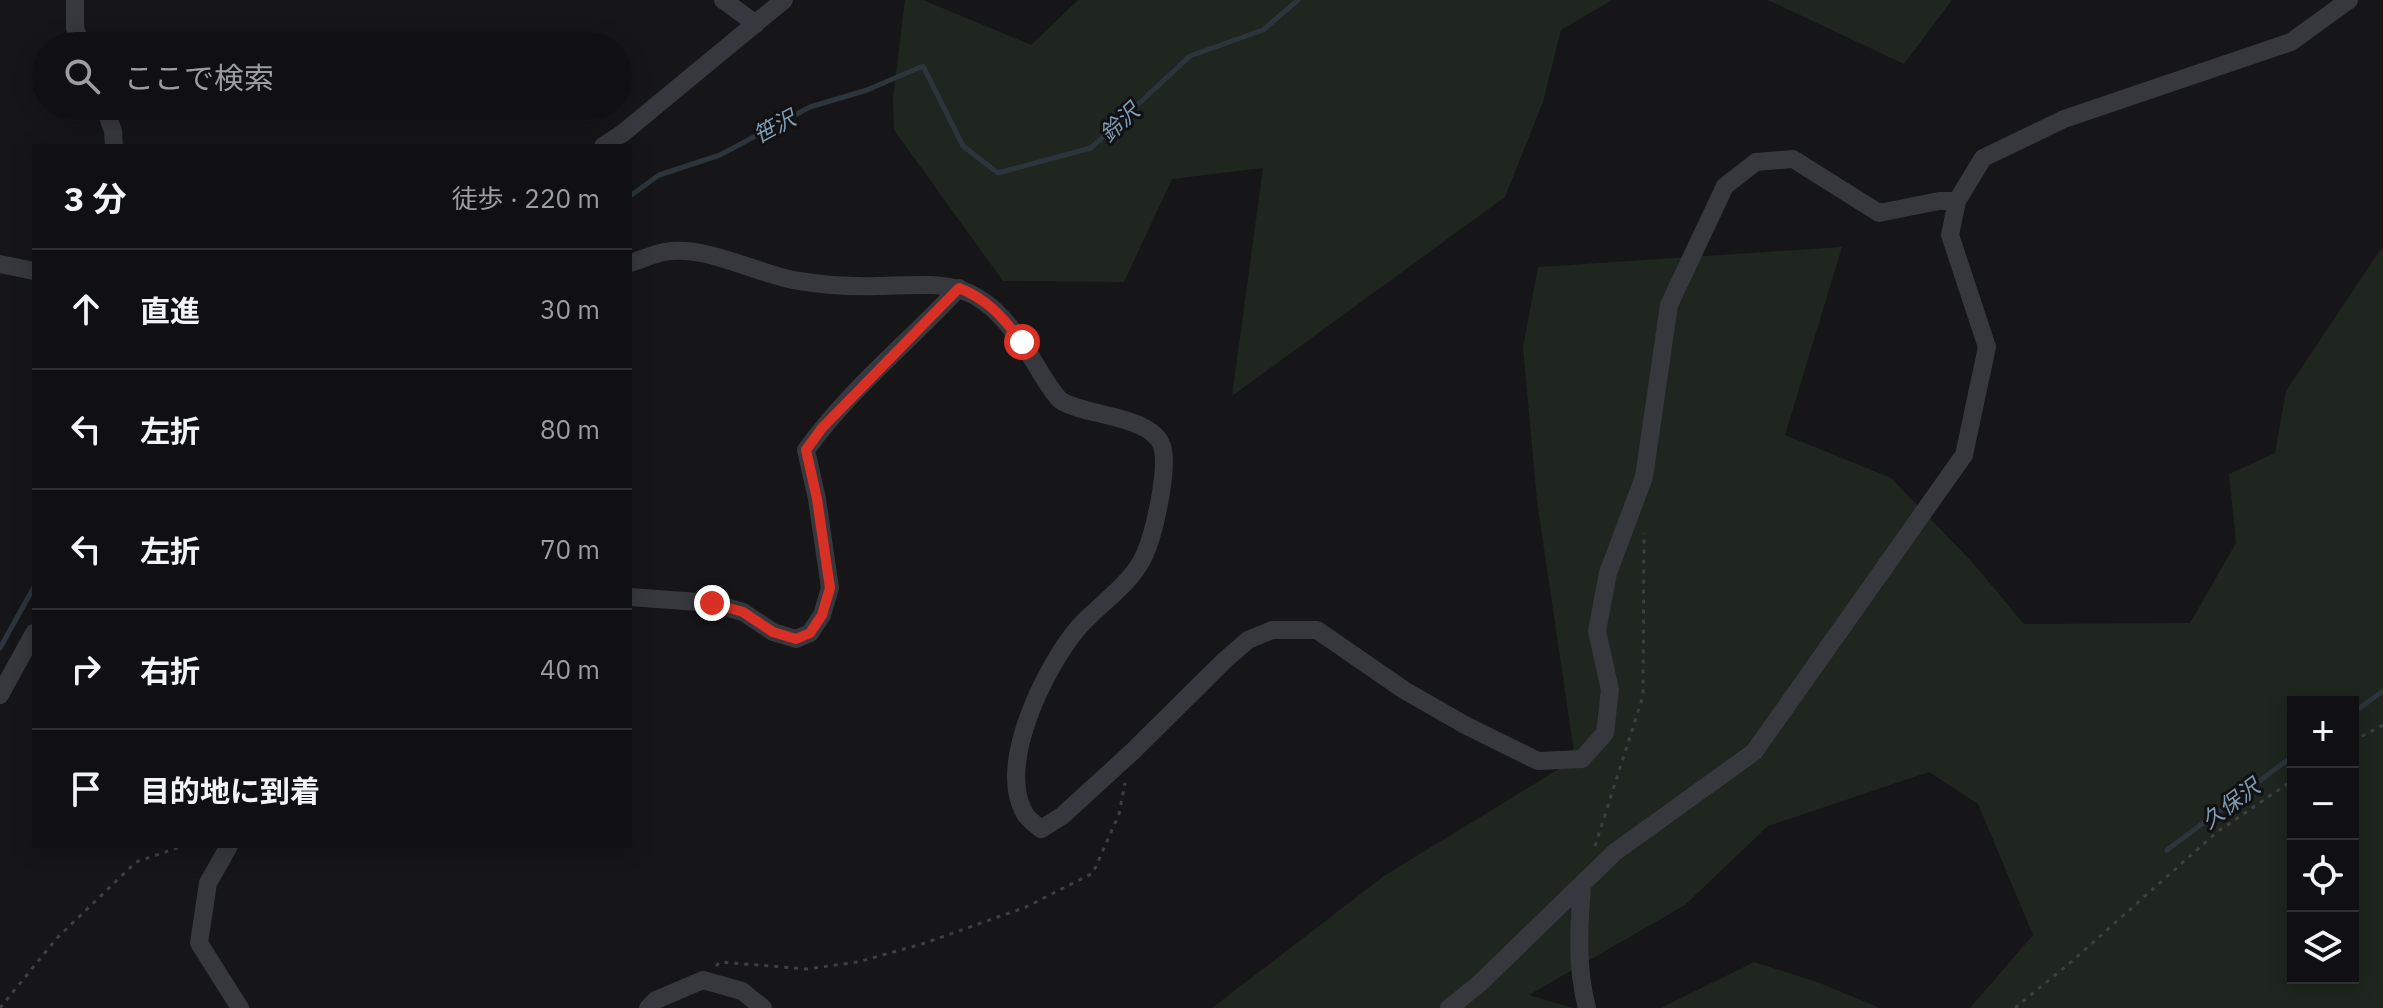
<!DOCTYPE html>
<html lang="ja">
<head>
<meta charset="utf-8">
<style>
  body { margin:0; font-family:"IBM Plex Sans","Noto Sans JP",sans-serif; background:#19191b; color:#f1f3f6 }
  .controls { position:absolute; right:24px; bottom:24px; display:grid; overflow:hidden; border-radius:0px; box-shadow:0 4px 20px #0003 }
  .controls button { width:72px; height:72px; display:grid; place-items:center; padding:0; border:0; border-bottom:2px solid #303032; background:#101012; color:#f1f3f6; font:40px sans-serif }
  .stop { position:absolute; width:24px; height:24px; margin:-18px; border:6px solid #d93025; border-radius:50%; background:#fff }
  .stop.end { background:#d93025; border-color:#fff; box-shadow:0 2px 8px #0008 }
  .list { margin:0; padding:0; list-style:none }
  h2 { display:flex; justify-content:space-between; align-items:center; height:104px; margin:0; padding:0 32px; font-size:34px }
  h2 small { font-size:26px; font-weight:400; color:#9c9d9f }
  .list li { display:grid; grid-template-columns:52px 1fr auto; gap:24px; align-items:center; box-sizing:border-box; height:120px; padding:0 32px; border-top:2px solid #303032 }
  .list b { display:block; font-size:30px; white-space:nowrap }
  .list em { font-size:26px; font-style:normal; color:#9c9d9f }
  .icon { flex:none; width:44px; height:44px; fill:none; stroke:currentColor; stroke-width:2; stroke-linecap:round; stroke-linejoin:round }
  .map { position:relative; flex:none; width:2383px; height:1008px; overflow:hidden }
  .search { position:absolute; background:#101012; box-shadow:0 4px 20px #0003; left:32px; top:32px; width:600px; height:88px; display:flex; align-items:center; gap:20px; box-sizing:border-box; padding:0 28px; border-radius:44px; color:#9c9d9f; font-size:30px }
  .panel { position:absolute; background:#101012; box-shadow:0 4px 20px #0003; left:32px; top:144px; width:600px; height:704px; border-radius:0px }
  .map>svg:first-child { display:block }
</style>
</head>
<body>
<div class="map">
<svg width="2383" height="1008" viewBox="0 0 2383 1008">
  <rect width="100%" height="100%" fill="#161618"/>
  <!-- green -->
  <path fill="#1e261f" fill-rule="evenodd" d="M 905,0 L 923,0 L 1031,45 L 1078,0 L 1612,0 L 1561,30 L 1543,102 L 1505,197 L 1232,396 L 1263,168 L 1172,179 L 1124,282 L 1003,281 L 894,130 L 893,98 Z
    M 1768,0 L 1952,0 L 1904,64 Z
    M 1842,247 L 1785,435 L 1891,478 L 1973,563 L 2024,624 L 2190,623 L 2236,543 L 2229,474 L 2275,453 L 2286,391 L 2381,249 L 2383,249 L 2383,1008 L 1970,1008 L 2033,935 L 1978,804 L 1929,772 L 1768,826 L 1685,905 L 1529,995 L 1573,1008 L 1212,1008 L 1384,876 L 1575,759 L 1537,501 L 1523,347 L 1538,267 ZM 2293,702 L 2353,702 L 2353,978 L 2293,978 Z
    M 1754,962 L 1817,982 L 1880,1008 L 1661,1008 Z"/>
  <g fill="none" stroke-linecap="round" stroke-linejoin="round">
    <!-- stream -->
    <path stroke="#2c353c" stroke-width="5" d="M 630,196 L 659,175 L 720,155 L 810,107 L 867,90 L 923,66 L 963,146 L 998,173 L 1091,148 L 1190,56 L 1263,30 L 1298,0
      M 0,648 L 34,587
      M 2353,713 L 2383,691
      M 2167,850 L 2293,756"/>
    <!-- path -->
    <path stroke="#3d3f44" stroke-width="3" stroke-dasharray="4 6" stroke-linecap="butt" d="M 2353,741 L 2383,725
      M 1595,846 L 1643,696 L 1644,533
      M 716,966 L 720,962 L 807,969 L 858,962 L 925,943 L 1026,907 L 1093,873 L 1119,814 L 1125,783
      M 0,1008 L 57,938 L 136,862 L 183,846
      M 2015,1008 L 2071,962 L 2217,832 L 2293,780"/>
    <!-- minor -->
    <path stroke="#37383d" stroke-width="18" d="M 75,0 L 75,28 L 82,46
      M 723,0 L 756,24
      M 104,106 L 113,131 L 114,146
      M 603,146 L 623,133 L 784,0
      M 630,263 C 641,260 653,254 664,252 C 706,244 758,275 799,281 C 824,285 853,287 878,286 C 947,284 975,278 1020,340 C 1032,356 1040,374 1052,390 C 1053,392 1059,399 1060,400 C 1082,416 1152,415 1162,446 C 1169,469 1154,536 1143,558 C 1129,586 1098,605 1078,628 C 1046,666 997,763 1024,812 C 1027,819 1035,824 1041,829 L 1062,816 L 1132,752 L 1225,660 L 1248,640 L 1272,630 L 1317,630 L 1404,690 L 1465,725 L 1538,761 L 1582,759 L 1605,733 L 1610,690 L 1597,631 L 1608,573 L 1644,477 L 1669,305 L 1725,186 L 1756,162 L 1793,159 L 1879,213 L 1939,201 L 1957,201
      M 0,264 L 34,271
      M 630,597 L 712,603 L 743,612 L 773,632 L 796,639 L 810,633 L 822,615 L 830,588 L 817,499 L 806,450 C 849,390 909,342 959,288
      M 0,695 L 34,633
      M 229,846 L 208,883 L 199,943 L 240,1008
      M 1582,884 C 1579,927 1576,966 1587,1008
      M 648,1008 L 656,1000 L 703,980 L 742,991 L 763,1008
      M 1449,1008 L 1479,984 L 1615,852 L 1754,752 L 1964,455 L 1987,347 L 1950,235 L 1957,201 L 1983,158 L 2064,119 L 2291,42 L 2349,0"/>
  </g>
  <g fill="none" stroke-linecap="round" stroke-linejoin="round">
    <!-- route -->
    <path stroke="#d93025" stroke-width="10" d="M 712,603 L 743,612 L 773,632 L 796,639 L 810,633 L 822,615 L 830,588 L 817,499 L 806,450 L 822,428 L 959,288 C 989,300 1003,318 1022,342"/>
  </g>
  <g text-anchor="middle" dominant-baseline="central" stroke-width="6" stroke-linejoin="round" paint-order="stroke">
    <!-- water labels -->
    <g font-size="22" font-style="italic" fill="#7f9bb3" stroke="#111113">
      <text transform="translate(1119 122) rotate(-43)">鈴沢</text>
      <text transform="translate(774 126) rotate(-28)">笹沢</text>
      <text transform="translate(2230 803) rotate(-37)">久保沢</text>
    </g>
  </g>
</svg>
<div class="controls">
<button>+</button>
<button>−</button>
<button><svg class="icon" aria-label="locate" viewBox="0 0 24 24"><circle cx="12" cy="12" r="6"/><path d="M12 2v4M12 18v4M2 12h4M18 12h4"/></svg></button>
<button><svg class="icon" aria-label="layers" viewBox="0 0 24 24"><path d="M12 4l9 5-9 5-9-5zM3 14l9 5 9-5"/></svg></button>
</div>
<div class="stop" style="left:1022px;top:342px"></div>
<div class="stop end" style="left:712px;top:603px"></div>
<div class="search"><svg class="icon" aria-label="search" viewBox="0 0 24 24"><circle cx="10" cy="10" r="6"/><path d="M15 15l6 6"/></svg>ここで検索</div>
<section class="panel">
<h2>3 分<small>徒歩 · 220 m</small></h2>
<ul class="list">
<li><svg class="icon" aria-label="ahead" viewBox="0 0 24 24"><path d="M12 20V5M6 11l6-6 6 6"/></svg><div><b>直進</b></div><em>30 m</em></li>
<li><svg class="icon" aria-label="left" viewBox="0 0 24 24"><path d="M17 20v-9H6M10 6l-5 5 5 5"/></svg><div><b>左折</b></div><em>80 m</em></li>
<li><svg class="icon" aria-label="left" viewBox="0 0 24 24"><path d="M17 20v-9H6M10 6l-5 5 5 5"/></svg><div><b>左折</b></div><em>70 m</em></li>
<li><svg class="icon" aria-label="right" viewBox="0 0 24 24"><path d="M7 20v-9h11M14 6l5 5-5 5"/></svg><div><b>右折</b></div><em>40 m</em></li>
<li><svg class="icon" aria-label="arrive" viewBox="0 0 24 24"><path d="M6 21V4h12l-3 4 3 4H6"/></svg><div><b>目的地に到着</b></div></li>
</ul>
</section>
</div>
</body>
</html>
